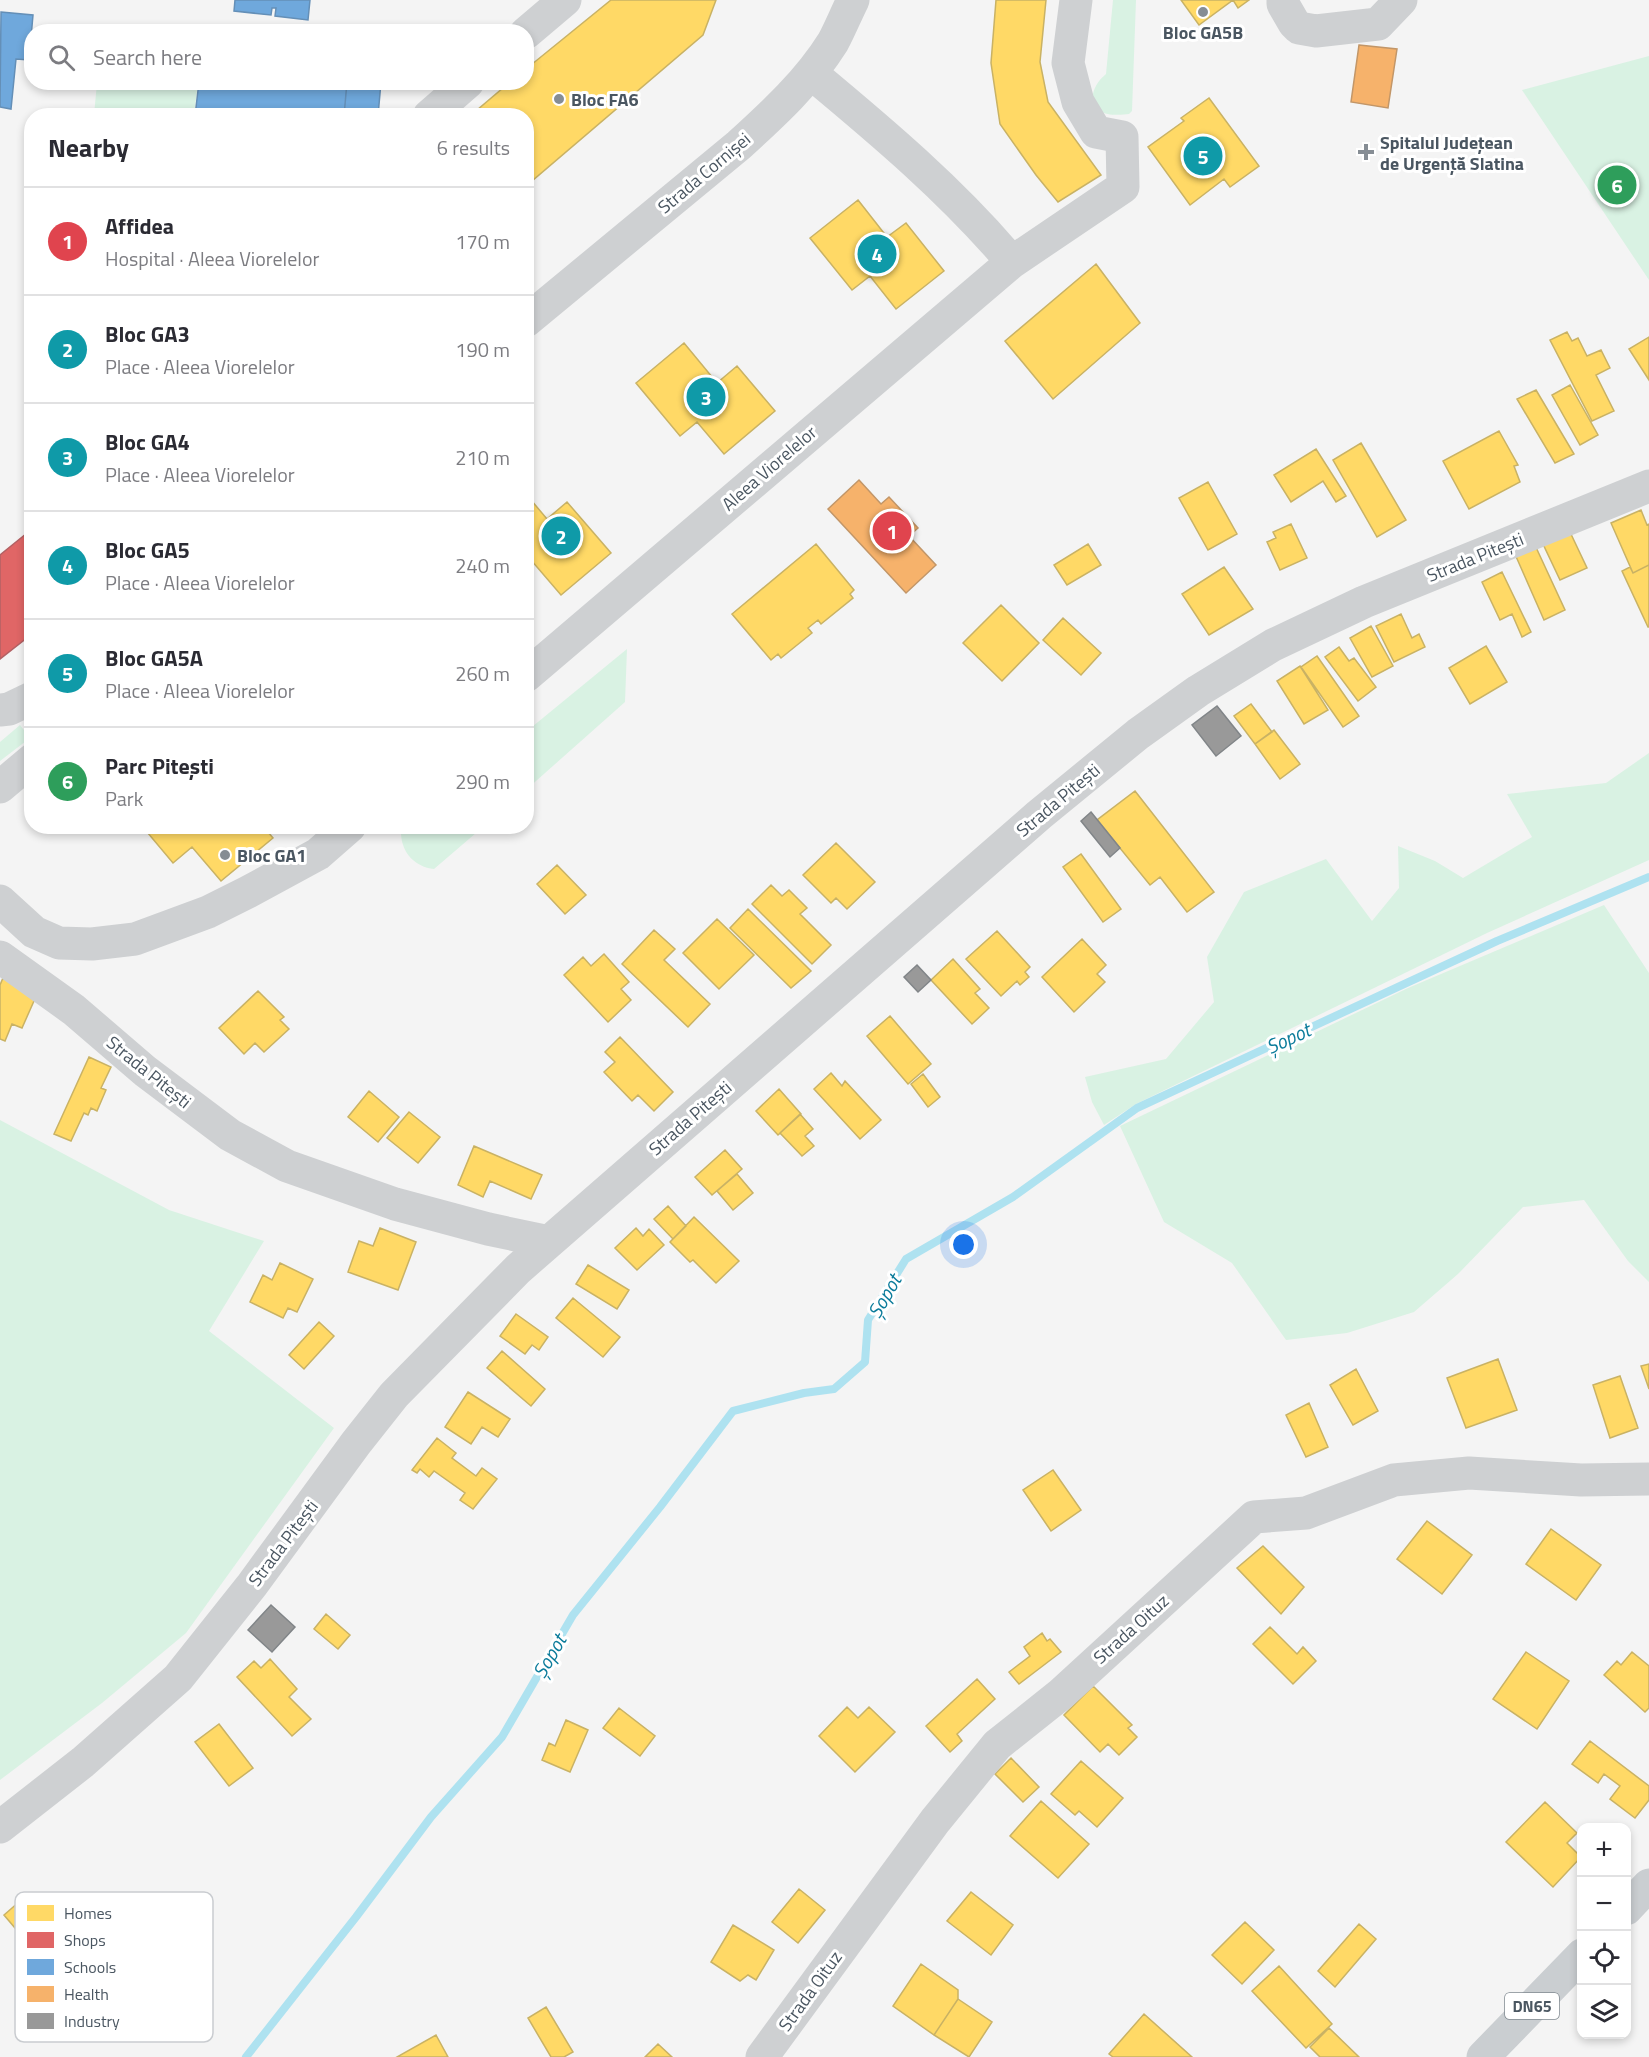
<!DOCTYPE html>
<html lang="en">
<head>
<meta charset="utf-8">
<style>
  body { margin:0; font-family:"Titillium Web",sans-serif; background:#f2f2f3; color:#2b2b33 }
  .controls { position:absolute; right:18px; bottom:18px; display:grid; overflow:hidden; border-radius:12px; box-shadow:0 3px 9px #0003 }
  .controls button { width:54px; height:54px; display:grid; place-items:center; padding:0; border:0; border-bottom:2px solid #e1e1e2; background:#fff; color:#2b2b33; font:30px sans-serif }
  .you { position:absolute; left:964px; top:1245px; width:21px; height:21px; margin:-15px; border:4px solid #fff; border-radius:50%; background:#1a73e8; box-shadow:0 0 0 9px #1a73e833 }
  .badge { display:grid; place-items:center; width:39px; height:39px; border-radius:50%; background:#db2777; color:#fff; font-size:20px; font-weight:700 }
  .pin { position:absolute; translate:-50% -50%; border:3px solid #fff; box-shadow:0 2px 6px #0006 }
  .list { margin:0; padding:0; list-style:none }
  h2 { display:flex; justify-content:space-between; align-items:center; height:78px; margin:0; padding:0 24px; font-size:26px }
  h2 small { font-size:20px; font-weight:400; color:#7c7c81 }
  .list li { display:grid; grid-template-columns:39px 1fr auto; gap:18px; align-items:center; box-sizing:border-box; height:108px; padding:0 24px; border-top:2px solid #e1e1e2 }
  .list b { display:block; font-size:22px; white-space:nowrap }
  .list p { margin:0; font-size:20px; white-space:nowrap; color:#7c7c81 }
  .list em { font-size:20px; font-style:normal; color:#7c7c81 }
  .icon { flex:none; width:33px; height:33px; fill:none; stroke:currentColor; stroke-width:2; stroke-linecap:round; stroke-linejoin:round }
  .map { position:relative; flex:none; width:1649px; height:2057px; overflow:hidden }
  .search { position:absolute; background:#fff; box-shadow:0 3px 9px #0003; left:24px; top:24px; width:510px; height:66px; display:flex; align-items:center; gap:15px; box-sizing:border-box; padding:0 21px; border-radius:24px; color:#7c7c81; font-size:22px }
  .panel { position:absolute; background:#fff; box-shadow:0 3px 9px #0003; left:24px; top:108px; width:510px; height:726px; border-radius:24px }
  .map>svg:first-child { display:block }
</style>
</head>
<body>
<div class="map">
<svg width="1649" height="2057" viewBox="0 0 1649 2057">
  <rect width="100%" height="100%" fill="#f4f4f4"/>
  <!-- green -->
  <path fill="#d9f2e3" d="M 1113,0 L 1136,0 L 1132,111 L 1129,114 C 1121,115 1107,116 1100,111 C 1085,100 1096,82 1106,74 Z
    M 1649,56 L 1649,280 L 1522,90 Z
    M 97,83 L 198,83 L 194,115 L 94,115 Z
    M 627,649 L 625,702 L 527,789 L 527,731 Z
    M 20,725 L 30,738 L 0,761 L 0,742 Z
    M 1649,753 L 1649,860 L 1487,933 L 1136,1104 L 1104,1125 L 1092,1102 L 1085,1077 L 1166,1059 L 1214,1002 L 1207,957 L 1244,892 L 1326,859 L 1372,921 L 1399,888 L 1398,846 L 1435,861 L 1463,878 L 1532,837 L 1507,794 L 1606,783 Z
    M 410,826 L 483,826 L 483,827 L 434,869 C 415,867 402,853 401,834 Z
    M 1604,905 L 1649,973 L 1649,1282 L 1628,1261 L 1584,1200 L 1523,1207 L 1458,1274 L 1414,1312 L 1347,1333 L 1286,1340 L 1232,1263 L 1164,1222 L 1120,1126 L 1408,988 Z
    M 0,1120 L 169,1210 L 264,1241 L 209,1331 L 334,1428 L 186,1633 L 102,1703 L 0,1780 Z"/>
  <!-- homes -->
  <path fill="#ffd966" stroke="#c9b264" stroke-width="1.5" d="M 611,0 L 716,0 L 703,35 L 526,186 L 526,116 L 470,116 L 510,82 L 526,82 L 526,69 Z
    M 996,0 L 1046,0 L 1040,62 L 1048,102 L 1101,175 L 1058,202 L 1036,175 L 1000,124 L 991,63 Z
    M 1181,0 L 1233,0 L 1199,25 Z
    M 1233,0 L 1249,0 L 1238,8 Z
    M 1209,98 L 1259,166 L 1230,187 L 1224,179 L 1190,205 L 1148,147 L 1184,121 L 1181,118 Z
    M 858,200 L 887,237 L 906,223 L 944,271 L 896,309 L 870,276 L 852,290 L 810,238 Z
    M 1096,264 L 1140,323 L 1053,399 L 1005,341 Z
    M 1567,332 L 1572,341 L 1578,338 L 1587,356 L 1601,350 L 1610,368 L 1596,375 L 1614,411 L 1592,421 L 1550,340 Z
    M 1649,337 L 1649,380 L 1629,349 Z
    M 684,343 L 717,383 L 737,366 L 775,411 L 724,454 L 697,422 L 680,436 L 636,383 Z
    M 1570,385 L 1598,435 L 1580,445 L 1552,395 Z
    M 1536,390 L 1574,454 L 1555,463 L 1517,399 Z
    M 1499,431 L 1518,465 L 1514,466 L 1520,482 L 1469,509 L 1443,461 Z
    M 1361,443 L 1406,520 L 1377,537 L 1333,460 Z
    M 1316,449 L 1346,496 L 1336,502 L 1323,481 L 1291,502 L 1274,475 Z
    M 1208,482 L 1237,534 L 1208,550 L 1179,498 Z
    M 526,494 L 547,519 L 567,502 L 611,553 L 561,595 L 531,560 L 526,564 Z
    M 1641,510 L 1647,525 L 1649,524 L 1649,565 L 1633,573 L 1611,523 Z
    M 1291,524 L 1307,558 L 1280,570 L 1267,542 L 1276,538 L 1273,532 Z
    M 1570,532 L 1587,568 L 1560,580 L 1543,544 Z
    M 1534,543 L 1565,610 L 1544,620 L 1514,552 Z
    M 816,544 L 854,590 L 850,594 L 853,598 L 821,624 L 818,620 L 808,628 L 812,633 L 781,658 L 778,654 L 771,660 L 732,614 Z
    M 1088,544 L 1101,565 L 1067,585 L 1054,565 Z
    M 1649,565 L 1649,627 L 1648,627 L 1622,571 L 1630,567 L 1633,573 Z
    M 1224,567 L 1253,609 L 1209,635 L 1182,594 Z
    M 1502,572 L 1531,632 L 1522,637 L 1512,614 L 1500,620 L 1482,582 Z
    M 1001,605 L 1039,643 L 1002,681 L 963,643 Z
    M 1401,614 L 1412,638 L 1419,634 L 1425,647 L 1394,662 L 1376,626 Z
    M 1063,618 L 1101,653 L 1081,675 L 1043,640 Z
    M 1371,626 L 1393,666 L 1372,677 L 1350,638 Z
    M 1486,646 L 1507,682 L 1470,704 L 1449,668 Z
    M 1339,647 L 1349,661 L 1354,658 L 1376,687 L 1358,701 L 1325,657 Z
    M 1317,656 L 1359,716 L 1343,727 L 1301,667 Z
    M 1300,666 L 1328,710 L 1304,724 L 1277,681 Z
    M 1251,704 L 1272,732 L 1255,744 L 1234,716 Z
    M 1274,730 L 1300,764 L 1280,779 L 1255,744 Z
    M 1135,791 L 1214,892 L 1187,912 L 1160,877 L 1150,885 L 1097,820 Z
    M 142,826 L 263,826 L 273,838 L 221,881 L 192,847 L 173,863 Z
    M 836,843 L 875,882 L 847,909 L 836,898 L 831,903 L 803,875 Z
    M 1081,854 L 1121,909 L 1103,922 L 1063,867 Z
    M 557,865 L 586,895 L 565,914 L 537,884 Z
    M 771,885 L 782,896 L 789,890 L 807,908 L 800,914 L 831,945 L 812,964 L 752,904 Z
    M 748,909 L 811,971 L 791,988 L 730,928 Z
    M 717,919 L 754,955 L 719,989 L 683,953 Z
    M 654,930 L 675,949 L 664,960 L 710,1004 L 688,1027 L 622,964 Z
    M 997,931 L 1030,967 L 1025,972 L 1029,977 L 1020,985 L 1017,981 L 1001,996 L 966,959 Z
    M 1082,939 L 1106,965 L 1097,974 L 1105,982 L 1074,1012 L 1042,977 Z
    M 604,954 L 629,982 L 621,989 L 631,1000 L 608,1022 L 564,975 L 583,957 L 591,966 Z
    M 953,959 L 980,989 L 975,993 L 989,1008 L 972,1024 L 931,980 Z
    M 3,978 L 38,992 L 22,1028 L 12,1024 L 5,1041 L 0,1039 L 0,985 Z
    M 258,991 L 284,1017 L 280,1020 L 289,1029 L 264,1052 L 255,1043 L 244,1054 L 219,1028 Z
    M 890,1016 L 931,1064 L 908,1084 L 867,1036 Z
    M 620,1037 L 673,1092 L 654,1111 L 638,1095 L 632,1101 L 604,1072 L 615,1062 L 605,1052 Z
    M 89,1057 L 111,1067 L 101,1088 L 106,1090 L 97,1111 L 91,1108 L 88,1115 L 84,1113 L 71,1141 L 54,1134 Z
    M 831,1073 L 842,1086 L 845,1081 L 881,1120 L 860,1139 L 814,1089 Z
    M 923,1074 L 940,1097 L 928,1107 L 911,1084 Z
    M 779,1089 L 801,1114 L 778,1135 L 756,1111 Z
    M 369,1091 L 399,1117 L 378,1142 L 348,1117 Z
    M 409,1112 L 440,1137 L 418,1163 L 387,1138 Z
    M 800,1114 L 813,1129 L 805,1136 L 814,1146 L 802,1156 L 780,1133 Z
    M 474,1146 L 542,1175 L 531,1199 L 490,1181 L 483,1197 L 458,1185 Z
    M 725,1150 L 742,1169 L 712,1195 L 695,1177 Z
    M 737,1174 L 753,1193 L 733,1210 L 717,1191 Z
    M 668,1206 L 686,1226 L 673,1239 L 654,1219 Z
    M 694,1217 L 739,1261 L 716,1283 L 693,1260 L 690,1262 L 670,1242 Z
    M 380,1228 L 416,1242 L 398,1290 L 348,1272 L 359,1241 L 373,1246 Z
    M 636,1228 L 643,1236 L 649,1229 L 664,1245 L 637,1270 L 615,1248 Z
    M 280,1263 L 313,1279 L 297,1312 L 288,1308 L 283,1318 L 250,1302 L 263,1275 L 272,1280 Z
    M 588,1265 L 629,1290 L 617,1309 L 576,1284 Z
    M 573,1298 L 620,1337 L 603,1357 L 556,1318 Z
    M 516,1314 L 548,1337 L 539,1350 L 532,1345 L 525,1354 L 500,1336 Z
    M 319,1322 L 334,1336 L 304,1369 L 289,1355 Z
    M 502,1351 L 545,1389 L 531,1406 L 487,1368 Z
    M 1498,1359 L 1517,1410 L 1466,1428 L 1447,1378 Z
    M 1649,1364 L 1649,1389 L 1641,1366 Z
    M 1356,1369 L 1378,1411 L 1353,1425 L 1330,1385 Z
    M 1620,1376 L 1638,1428 L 1610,1438 L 1593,1385 Z
    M 468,1392 L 510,1419 L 498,1437 L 482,1427 L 471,1444 L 445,1427 Z
    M 1309,1403 L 1328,1447 L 1306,1457 L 1286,1415 Z
    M 437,1438 L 456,1453 L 452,1458 L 476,1476 L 482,1468 L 497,1479 L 473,1509 L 460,1500 L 465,1493 L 434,1471 L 429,1477 L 420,1469 L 417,1473 L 412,1470 Z
    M 1053,1470 L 1081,1510 L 1051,1531 L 1023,1490 Z
    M 1427,1521 L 1472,1555 L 1442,1594 L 1397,1559 Z
    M 1551,1529 L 1601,1565 L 1576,1600 L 1526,1564 Z
    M 1263,1546 L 1304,1587 L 1281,1614 L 1237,1568 Z
    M 326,1614 L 350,1635 L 338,1649 L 314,1629 Z
    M 1270,1627 L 1297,1654 L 1303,1647 L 1316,1661 L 1293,1684 L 1253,1644 Z
    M 1042,1633 L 1047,1641 L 1050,1639 L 1061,1652 L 1019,1684 L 1009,1672 L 1030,1656 L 1024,1647 Z
    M 1526,1652 L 1569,1681 L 1537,1729 L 1493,1699 Z
    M 1632,1652 L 1649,1666 L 1649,1708 L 1645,1712 L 1604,1675 L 1617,1661 L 1621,1665 Z
    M 270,1659 L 297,1689 L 289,1697 L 311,1719 L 292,1736 L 237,1677 L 254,1661 L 261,1668 Z
    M 977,1679 L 995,1699 L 957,1734 L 962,1741 L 950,1752 L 926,1726 Z
    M 1093,1686 L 1132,1725 L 1128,1728 L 1137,1737 L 1119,1755 L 1108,1744 L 1100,1752 L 1064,1715 Z
    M 847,1707 L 858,1718 L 869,1707 L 895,1732 L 855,1772 L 819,1736 Z
    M 619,1708 L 655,1736 L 640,1756 L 603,1728 Z
    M 566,1720 L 588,1730 L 570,1772 L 542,1760 L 549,1743 L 555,1746 Z
    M 219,1724 L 253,1768 L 229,1786 L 195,1742 Z
    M 1590,1741 L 1649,1786 L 1649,1800 L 1635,1818 L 1610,1799 L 1620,1786 L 1604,1774 L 1598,1783 L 1572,1764 Z
    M 1011,1758 L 1039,1787 L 1023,1802 L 995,1774 Z
    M 1081,1761 L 1123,1798 L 1097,1827 L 1079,1811 L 1075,1815 L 1051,1794 Z
    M 1041,1801 L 1089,1844 L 1058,1878 L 1010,1836 Z
    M 1545,1802 L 1577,1833 L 1567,1843 L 1581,1857 L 1553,1887 L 1506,1842 Z
    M 799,1889 L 825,1910 L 798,1943 L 772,1922 Z
    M 971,1892 L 1013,1925 L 991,1955 L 947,1921 Z
    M 28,1894 L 56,1925 L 31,1947 L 4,1915 Z
    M 1245,1922 L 1274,1950 L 1242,1984 L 1212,1955 Z
    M 1359,1924 L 1376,1939 L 1335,1987 L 1318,1971 Z
    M 733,1925 L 774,1950 L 756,1980 L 748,1975 L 740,1981 L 711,1962 Z
    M 921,1964 L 958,1990 L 958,1999 L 934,2035 L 893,2006 Z
    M 1279,1966 L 1332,2024 L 1306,2048 L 1252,1991 Z
    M 958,1999 L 992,2022 L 969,2057 L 934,2035 Z
    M 546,2007 L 573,2052 L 564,2057 L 551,2057 L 528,2018 Z
    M 1144,2014 L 1192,2057 L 1113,2057 L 1109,2054 Z
    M 1329,2028 L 1359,2057 L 1320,2057 L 1310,2047 Z
    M 436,2035 L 448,2057 L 397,2057 Z
    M 658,2044 L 672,2057 L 645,2057 Z"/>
  <!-- shops -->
  <path fill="#e06666" stroke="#b36164" stroke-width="1.5" d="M 32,529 L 32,634 L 0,659 L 0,555 Z"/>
  <!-- schools -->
  <path fill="#6fa8dc" stroke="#648fb7" stroke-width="1.5" d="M 235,0 L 310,0 L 308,20 L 275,16 L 276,8 L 272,8 L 271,15 L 234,11 Z
    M 1,12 L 33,15 L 29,60 L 16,59 L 11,109 L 0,107 Z
    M 303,27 L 343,32 L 303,32 Z
    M 199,82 L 347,82 L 344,116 L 195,116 Z
    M 347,82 L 381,82 L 378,116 L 344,116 Z"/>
  <!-- health -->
  <path fill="#f6b26b" stroke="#c29668" stroke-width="1.5" d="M 1359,45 L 1397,49 L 1388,108 L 1351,102 Z
    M 859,480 L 881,504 L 889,497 L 918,528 L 909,536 L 936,565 L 906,593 L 828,509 Z"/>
  <!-- industry -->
  <path fill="#999" stroke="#818588" stroke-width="1.5" d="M 1217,706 L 1241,736 L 1216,756 L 1192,725 Z
    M 1091,812 L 1120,848 L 1110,857 L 1081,821 Z
    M 917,965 L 931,980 L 918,992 L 904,977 Z
    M 271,1605 L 295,1627 L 272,1652 L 248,1630 Z"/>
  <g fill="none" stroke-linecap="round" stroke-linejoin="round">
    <!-- stream -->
    <path stroke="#aee2f0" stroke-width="8" d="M 246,2057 L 356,1917 L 431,1817 L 502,1737 L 573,1615 L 660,1507 L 733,1411 L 804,1393 L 834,1389 L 865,1362 L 868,1320 L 906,1259 L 1013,1197 L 1137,1108 L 1497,941 L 1649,877"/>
    <!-- minor -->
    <path stroke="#ced0d2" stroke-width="33" d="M 1283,0 L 1283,4 L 1294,23 L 1299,28 L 1316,31 L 1378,24 L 1401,0
      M 526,33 L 565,0
      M 429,116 L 468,82
      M 1012,262 L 1123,187 L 1122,137 L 1096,132 L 1078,102 L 1068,63 L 1076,0
      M 526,321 L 739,145 C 774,113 808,82 833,42 C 840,29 846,14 853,0
      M 526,676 L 1012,262 C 952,191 882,132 811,73
      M 0,710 L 9,709 L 32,698
      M 0,787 L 32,760
      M 0,901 L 34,932 L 59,943 L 92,944 L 135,939 L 208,912 L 248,892 L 318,854 L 350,826
      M 0,957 L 74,1010 L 145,1071 L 230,1135 L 287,1166 L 395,1204 L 488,1229 L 549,1242
      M 0,1827 L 83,1762 L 178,1678 L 252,1585 L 356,1443 L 394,1395 L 518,1269 L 1039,815 L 1138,734 L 1198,691 L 1273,645 L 1364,602 L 1649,486
      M 762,2057 L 935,1821 L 997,1745 L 1061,1694 L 1254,1517 L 1306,1513 L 1394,1480 L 1469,1473 L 1581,1480 L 1649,1479"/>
    <!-- major -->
    <path stroke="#caced1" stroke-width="33" d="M 1626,1909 L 1649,1885
      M 1483,2057 L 1582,1955"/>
  </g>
  <!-- markers -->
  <g fill="#868d94" stroke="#fff" stroke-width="2">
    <circle cx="1203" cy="12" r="6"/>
    <circle cx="559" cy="99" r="6"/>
    <path d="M1363 143h6v6h6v6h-6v6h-6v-6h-6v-6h6z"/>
    <circle cx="225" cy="855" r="6"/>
  </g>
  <g text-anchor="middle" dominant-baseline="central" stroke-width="6" stroke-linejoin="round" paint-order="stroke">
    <!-- shield labels -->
    <rect fill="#fff" stroke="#808990" stroke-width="1.5" x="1505" y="1993" width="54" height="26" rx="4.5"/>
    <g font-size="16" font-weight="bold" fill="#4a5661">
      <text x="1532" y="2006">DN65</text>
    </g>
    <!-- poi labels -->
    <g font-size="18" font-weight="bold" fill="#4a5661" stroke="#fff" text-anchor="start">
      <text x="1203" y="32" text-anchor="middle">Bloc GA5B</text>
      <text x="571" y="99">Bloc FA6</text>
      <text x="1380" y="142">Spitalul Județean<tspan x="1380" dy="21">de Urgență Slatina</tspan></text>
      <text x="237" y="855">Bloc GA1</text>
    </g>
    <!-- street labels -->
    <g font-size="18" fill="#4a5661" stroke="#fff">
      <text transform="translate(704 173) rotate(-40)">Strada Cornișei</text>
      <text transform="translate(769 468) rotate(-41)">Aleea Viorelelor</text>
      <text transform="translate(1475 557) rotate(-22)">Strada Pitești</text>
      <text transform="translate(1058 800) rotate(-40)">Strada Pitești</text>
      <text transform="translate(149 1072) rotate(39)">Strada Pitești</text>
      <text transform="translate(690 1118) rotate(-41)">Strada Pitești</text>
      <text transform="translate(283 1543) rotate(-53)">Strada Pitești</text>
      <text transform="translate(1131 1629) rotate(-42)">Strada Oituz</text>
      <text transform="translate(810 1991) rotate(-54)">Strada Oituz</text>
    </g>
    <!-- water labels -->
    <g font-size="20" font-style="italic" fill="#0c7c9b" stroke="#fff">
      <text transform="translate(1288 1038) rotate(-25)">Șopot</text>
      <text transform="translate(884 1296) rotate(-60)">Șopot</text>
      <text transform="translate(549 1656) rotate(-60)">Șopot</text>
    </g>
  </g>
  <!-- legend -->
  <rect x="15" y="1892" width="198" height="150" rx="9" fill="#fff" stroke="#c9ccd0" stroke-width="1.5"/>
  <rect x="27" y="1905" width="27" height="16" fill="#ffd966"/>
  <rect x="27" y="1932" width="27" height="16" fill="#e06666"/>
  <rect x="27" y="1959" width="27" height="16" fill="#6fa8dc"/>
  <rect x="27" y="1986" width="27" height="16" fill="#f6b26b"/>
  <rect x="27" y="2013" width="27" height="16" fill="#999"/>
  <g font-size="16" fill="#4a5661">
    <text x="64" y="1919">Homes</text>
    <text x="64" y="1946">Shops</text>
    <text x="64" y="1973">Schools</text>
    <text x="64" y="2000">Health</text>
    <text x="64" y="2027">Industry</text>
  </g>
</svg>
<div class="controls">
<button>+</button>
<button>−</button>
<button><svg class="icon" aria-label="locate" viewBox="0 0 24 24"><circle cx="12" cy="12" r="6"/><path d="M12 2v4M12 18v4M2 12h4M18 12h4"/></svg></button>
<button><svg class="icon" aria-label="layers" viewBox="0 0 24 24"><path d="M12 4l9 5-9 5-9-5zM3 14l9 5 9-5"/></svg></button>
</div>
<div class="you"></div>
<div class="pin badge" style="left:892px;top:531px;background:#e0444e">1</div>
<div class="pin badge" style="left:561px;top:536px;background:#0f9aa8">2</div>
<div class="pin badge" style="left:706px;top:397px;background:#0f9aa8">3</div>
<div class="pin badge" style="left:877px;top:254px;background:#0f9aa8">4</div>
<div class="pin badge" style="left:1203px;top:156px;background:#0f9aa8">5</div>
<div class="pin badge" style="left:1617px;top:185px;background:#2e9e5b">6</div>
<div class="search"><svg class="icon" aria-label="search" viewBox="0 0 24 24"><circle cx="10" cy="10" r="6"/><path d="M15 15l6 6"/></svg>Search here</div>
<section class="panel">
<h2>Nearby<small>6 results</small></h2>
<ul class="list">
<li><span class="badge" style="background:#e0444e">1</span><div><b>Affidea</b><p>Hospital · Aleea Viorelelor</p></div><em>170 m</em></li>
<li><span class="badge" style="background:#0f9aa8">2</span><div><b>Bloc GA3</b><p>Place · Aleea Viorelelor</p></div><em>190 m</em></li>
<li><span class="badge" style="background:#0f9aa8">3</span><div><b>Bloc GA4</b><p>Place · Aleea Viorelelor</p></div><em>210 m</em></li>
<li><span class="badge" style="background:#0f9aa8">4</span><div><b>Bloc GA5</b><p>Place · Aleea Viorelelor</p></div><em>240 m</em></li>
<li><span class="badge" style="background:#0f9aa8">5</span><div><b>Bloc GA5A</b><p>Place · Aleea Viorelelor</p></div><em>260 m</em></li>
<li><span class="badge" style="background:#2e9e5b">6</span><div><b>Parc Pitești</b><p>Park</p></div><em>290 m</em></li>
</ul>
</section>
</div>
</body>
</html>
